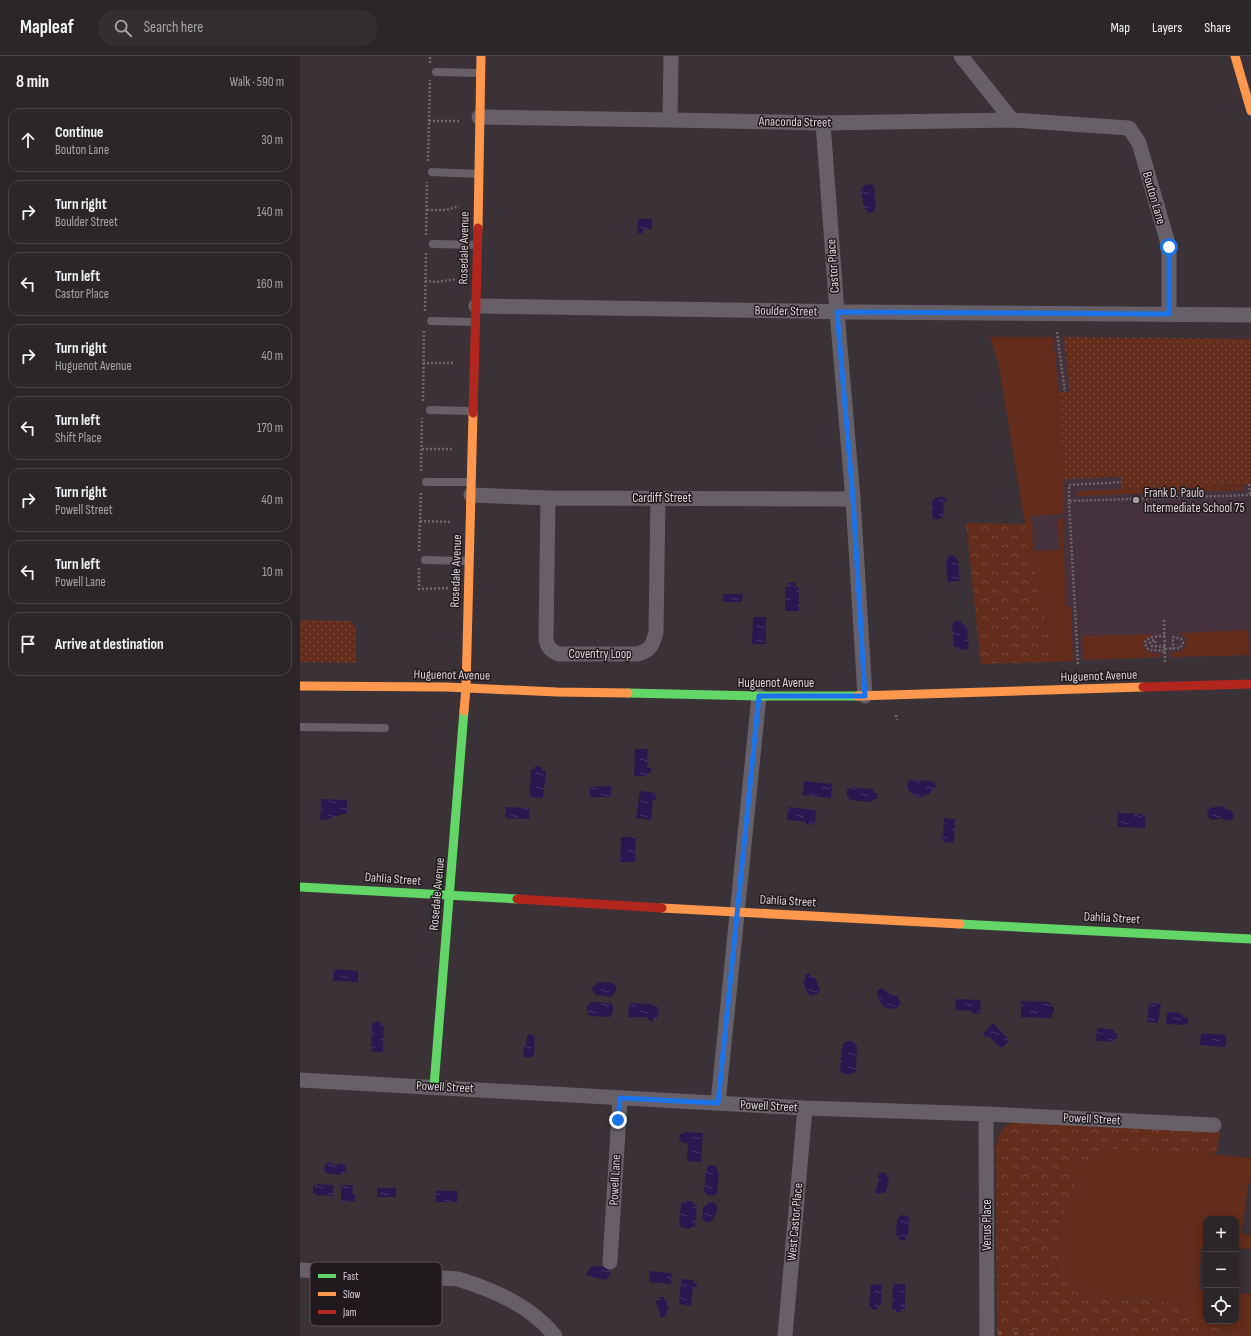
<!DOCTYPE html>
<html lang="en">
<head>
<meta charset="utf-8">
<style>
  body { margin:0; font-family:"Sofia Sans Condensed",sans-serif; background:#342e30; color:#f1f3f6 }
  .controls { position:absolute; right:12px; bottom:12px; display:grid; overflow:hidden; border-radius:8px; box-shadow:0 2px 10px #0003 }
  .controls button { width:36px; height:36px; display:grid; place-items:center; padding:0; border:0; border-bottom:1px solid #484345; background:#2c2628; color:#f1f3f6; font:20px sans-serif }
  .stop { position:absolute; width:12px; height:12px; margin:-9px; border:3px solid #1a73e8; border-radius:50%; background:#fff }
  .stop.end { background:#1a73e8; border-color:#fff; box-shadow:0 1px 4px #0008 }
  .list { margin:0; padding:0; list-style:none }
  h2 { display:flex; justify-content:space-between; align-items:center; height:52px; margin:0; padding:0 16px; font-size:17px }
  h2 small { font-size:13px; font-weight:400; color:#a6a5a8 }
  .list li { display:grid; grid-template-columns:26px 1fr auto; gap:12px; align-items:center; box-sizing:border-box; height:64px; margin:0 8px 8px; padding:0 8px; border:1px solid #484345; border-radius:12px }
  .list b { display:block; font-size:15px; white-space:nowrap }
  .list p { margin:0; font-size:13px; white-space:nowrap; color:#a6a5a8 }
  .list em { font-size:13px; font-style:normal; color:#a6a5a8 }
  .icon { flex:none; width:22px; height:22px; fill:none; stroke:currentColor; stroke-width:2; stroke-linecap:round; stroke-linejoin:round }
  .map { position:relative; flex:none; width:951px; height:1280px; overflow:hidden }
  header { display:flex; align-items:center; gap:24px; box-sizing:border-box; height:56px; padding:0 20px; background:#2c2628; border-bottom:1px solid #484345 }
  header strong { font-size:19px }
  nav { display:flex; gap:22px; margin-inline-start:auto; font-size:14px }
  .search { width:280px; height:36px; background:#342e30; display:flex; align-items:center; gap:10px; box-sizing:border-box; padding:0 14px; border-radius:22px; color:#a6a5a8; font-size:15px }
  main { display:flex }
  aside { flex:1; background:#2c2628 }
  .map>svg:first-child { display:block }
</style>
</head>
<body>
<header>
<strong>Mapleaf</strong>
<div class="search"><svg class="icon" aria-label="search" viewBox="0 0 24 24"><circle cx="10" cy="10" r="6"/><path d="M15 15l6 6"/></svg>Search here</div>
<nav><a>Map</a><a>Layers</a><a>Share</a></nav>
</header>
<main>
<aside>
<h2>8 min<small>Walk · 590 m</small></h2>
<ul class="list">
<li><svg class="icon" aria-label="ahead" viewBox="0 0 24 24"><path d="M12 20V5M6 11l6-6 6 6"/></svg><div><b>Continue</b><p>Bouton Lane</p></div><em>30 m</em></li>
<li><svg class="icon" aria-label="right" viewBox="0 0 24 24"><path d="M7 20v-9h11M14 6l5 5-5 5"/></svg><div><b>Turn right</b><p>Boulder Street</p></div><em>140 m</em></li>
<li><svg class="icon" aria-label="left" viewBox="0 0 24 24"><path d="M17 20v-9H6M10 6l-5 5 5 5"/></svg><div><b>Turn left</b><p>Castor Place</p></div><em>160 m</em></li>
<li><svg class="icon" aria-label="right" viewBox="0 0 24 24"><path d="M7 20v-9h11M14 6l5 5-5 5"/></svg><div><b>Turn right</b><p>Huguenot Avenue</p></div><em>40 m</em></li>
<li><svg class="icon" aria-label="left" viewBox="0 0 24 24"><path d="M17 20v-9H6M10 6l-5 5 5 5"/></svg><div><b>Turn left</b><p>Shift Place</p></div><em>170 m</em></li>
<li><svg class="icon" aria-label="right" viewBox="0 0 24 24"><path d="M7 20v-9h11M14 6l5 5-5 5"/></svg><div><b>Turn right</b><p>Powell Street</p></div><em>40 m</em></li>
<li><svg class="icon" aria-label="left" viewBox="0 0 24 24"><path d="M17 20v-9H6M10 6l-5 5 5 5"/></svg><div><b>Turn left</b><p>Powell Lane</p></div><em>10 m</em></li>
<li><svg class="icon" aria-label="arrive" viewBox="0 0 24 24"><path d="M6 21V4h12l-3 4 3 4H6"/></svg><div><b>Arrive at destination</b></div></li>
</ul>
</aside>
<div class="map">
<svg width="951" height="1280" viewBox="0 0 951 1280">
  <defs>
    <pattern id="forest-crowns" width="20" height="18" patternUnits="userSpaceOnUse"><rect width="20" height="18" fill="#632c1b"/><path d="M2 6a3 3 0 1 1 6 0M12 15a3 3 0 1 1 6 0" fill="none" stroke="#794a3b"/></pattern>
    <pattern id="cemetery-stones" width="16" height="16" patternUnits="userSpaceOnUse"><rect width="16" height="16" fill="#632c1b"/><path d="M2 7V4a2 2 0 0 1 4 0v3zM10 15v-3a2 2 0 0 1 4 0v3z" fill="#794a3b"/></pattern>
    <pattern id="park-dots" width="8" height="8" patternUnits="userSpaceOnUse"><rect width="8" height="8" fill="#632c1b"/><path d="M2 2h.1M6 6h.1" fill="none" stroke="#794a3b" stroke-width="1.8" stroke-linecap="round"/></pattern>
    <pattern id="water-ripples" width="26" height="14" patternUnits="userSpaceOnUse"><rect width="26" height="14" fill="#2a174f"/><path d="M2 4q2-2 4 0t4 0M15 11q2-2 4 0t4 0" fill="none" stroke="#483868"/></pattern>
  </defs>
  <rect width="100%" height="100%" fill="#3a3236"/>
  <!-- built -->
  <path fill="#45323d" d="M 690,281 L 951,283 L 951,599 L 754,606 L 725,468 L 699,311 Z"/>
  <!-- green -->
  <path fill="#632c1b" d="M 690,281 L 753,281 L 759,337 L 763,423 L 763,458 L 732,460 L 733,495 L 759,494 L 758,463 L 763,463 L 766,551 L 771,551 L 773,605 L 754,606 L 725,468 L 699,311 Z
    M 944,429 L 944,434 L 865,437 L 865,431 Z
    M 855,432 L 855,437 L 777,440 L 777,435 Z
    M 948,574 L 949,599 L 872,601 L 872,597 L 882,595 L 886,589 L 885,581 L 879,577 Z
    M 855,578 L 846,582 L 844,587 L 844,591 L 850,597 L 860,597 L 860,601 L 783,604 L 782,580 Z
    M 811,1093 C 858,1097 905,1097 951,1102 L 951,1126 L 948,1128 L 942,1176 L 943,1178 L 951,1179 L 951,1193 L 936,1192 L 936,1163 L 906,1163 L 906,1191 L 901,1191 L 899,1234 L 906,1235 L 906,1262 L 881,1250 L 860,1245 L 811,1243 L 794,1239 L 778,1232 L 764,1212 L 759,1184 L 763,1158 L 774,1136 L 774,1126 L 771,1115 L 773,1107 L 784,1107 L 799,1097 Z
    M 936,1237 L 951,1238 L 951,1280 L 929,1280 L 924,1273 L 911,1265 L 936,1265 Z"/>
  <!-- forest -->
  <path fill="url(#forest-crowns)" d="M 666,467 L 725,468 L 754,606 L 681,608 Z
    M 716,1066 L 920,1076 L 916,1098 L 881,1098 L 811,1093 L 799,1097 L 794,1106 L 773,1107 L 771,1115 L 774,1126 L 774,1136 L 763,1158 L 759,1184 L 764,1212 L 778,1232 L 794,1239 L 811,1243 L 860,1245 L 881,1250 L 906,1262 L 906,1265 C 916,1265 923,1272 929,1280 L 697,1280 L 696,1089 C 700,1077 703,1068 716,1066 Z"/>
  <!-- cemetery -->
  <path fill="url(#cemetery-stones)" d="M 697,1275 L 771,1280 L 697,1280 Z"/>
  <!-- park -->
  <path fill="url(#park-dots)" d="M 764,281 L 951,283 L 951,428 L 822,433 L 821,421 L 763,423 L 759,337 L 770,335 Z
    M 0,564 L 51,565 L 56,573 L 55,607 L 0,606 Z"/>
  <!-- water -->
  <path fill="url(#water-ripples)" d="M 571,128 L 574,130 L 576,151 L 573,156 L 568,157 L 567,154 L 564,153 L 561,133 L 565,129 Z
    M 338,163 L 352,163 L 352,173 L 343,173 L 343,177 L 337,177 Z
    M 643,440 L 647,444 L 643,447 C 644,455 646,465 634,463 L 632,459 L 632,445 L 636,441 L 640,441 Z
    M 654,499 L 655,502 L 658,503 L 660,525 L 648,526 L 646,506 L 648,502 L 648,500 Z
    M 496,526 L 496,531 L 499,531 L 499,555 L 485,555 L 485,531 L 488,531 L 488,527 Z
    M 423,538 L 443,538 L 442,546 L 423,546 Z
    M 453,561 L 466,561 L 466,588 L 452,588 Z
    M 654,565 L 661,565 L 661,567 L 667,571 L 669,593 L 657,594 L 657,591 L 654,591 L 652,569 L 654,569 Z
    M 335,693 L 348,693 L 347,712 L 351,712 L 351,717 L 347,717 L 347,720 L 334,720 Z
    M 235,710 L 242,711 L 242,714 L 246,715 L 243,742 L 229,741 L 231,713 L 235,713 Z
    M 614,723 C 622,726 628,723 635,727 L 636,730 L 629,738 L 620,742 L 614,739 L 607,733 L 608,725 Z
    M 504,725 L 532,728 L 531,742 L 502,739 Z
    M 311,730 L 311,741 L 290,741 L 290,731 Z
    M 551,731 L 572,733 L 575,737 L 578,737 L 577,743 L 575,743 L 570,746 L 550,744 L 547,740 L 547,734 Z
    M 340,735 L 356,737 L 356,744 L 353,744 L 351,764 L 336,762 Z
    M 21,743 L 47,744 L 47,757 L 24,764 L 20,764 Z
    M 922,750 L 931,755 L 934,758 L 933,763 L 926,765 L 921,762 L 912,764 L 908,761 L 907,756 L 910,752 Z
    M 206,751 L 230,752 L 229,763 L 205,762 Z
    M 488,751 L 516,754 L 515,768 L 512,768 L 512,769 L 506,768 L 506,766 L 487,764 Z
    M 818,757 L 842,758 L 845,762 L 845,772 L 817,771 Z
    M 644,762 L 655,763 L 654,787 L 644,786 L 644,784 L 641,783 L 641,779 L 643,779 Z
    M 321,781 L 336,781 L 335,806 L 320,806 Z
    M 34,913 L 58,915 L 58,926 L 33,925 Z
    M 510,917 L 511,920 L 515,921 L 520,934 L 518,937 L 512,940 L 508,938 L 503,926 L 506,922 L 505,919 Z
    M 300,926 L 313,927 L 316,929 C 317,934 315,937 311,941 L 296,939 L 292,933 L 295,928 Z
    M 581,932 C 586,935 591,940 597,940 L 601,947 L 597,952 L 593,953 L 584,951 L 577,942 L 577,935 Z
    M 656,943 L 681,944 L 680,958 L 671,957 L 671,955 L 655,954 Z
    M 721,945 L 750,946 L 750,948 L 752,949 L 752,951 L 754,951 L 754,958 L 752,958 L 752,962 L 721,961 Z
    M 290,946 L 311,947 L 313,950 L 313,957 L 310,961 L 289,960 C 286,954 286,951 290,946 Z
    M 329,947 L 351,948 L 359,952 L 357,956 L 359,958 L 356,963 L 353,963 L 352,966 L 346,961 L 328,961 Z
    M 849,947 L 861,948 L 858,967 L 847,966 Z
    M 867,956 L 880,957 L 879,958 L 882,959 L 885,962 L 888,962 L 888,968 L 885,968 L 885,969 L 866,968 Z
    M 77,965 L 83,968 L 84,970 L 83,996 L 71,995 L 72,968 Z
    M 693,967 L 707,982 L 709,985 L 703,991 L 699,991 L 689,980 L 687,982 L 683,978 Z
    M 797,972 L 814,974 L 814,977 L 817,977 L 817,983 L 814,983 L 814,986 L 796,985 Z
    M 901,977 L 926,979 L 926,991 L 900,989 Z
    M 229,978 L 233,979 L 235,981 L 234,998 L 231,1001 L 225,1001 L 223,999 L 224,991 L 226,989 L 227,980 Z
    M 546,985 L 552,985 L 557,990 L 556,1016 C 549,1019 546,1020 540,1015 L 542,990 Z
    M 383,1076 L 403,1077 L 401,1106 L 387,1105 L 388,1087 L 382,1087 L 382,1085 L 379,1085 L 380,1078 L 383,1078 Z
    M 28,1106 L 35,1109 L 41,1107 L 45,1109 L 46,1115 L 40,1119 L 26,1117 L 24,1115 L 25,1109 Z
    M 409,1109 L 416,1110 L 419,1117 L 417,1137 L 414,1140 L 407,1139 L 404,1135 L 406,1116 Z
    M 581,1116 L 586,1117 L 589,1125 L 586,1136 L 576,1138 L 575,1137 L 578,1128 L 578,1120 Z
    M 16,1128 L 33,1129 L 33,1140 L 16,1139 L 15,1137 L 13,1137 L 13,1130 L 16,1130 Z
    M 41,1129 L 53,1129 L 52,1138 L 55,1138 L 55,1145 L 41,1146 Z
    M 77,1132 L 96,1132 L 96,1141 L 77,1141 Z
    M 136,1135 L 158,1135 L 157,1146 L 136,1146 Z
    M 387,1145 L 391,1145 L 397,1150 L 395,1171 L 391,1171 L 389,1173 L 384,1172 L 379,1169 L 381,1147 Z
    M 410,1146 L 415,1147 C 420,1153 416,1158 412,1165 L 406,1166 L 402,1162 L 403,1152 Z
    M 601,1159 L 607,1160 L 609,1162 L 608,1180 L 605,1185 L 599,1184 L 599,1181 L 596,1178 L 597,1164 Z
    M 294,1210 L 303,1211 L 308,1213 L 310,1218 L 306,1224 C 299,1223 295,1221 288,1220 L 286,1218 L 291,1211 Z
    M 350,1215 L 372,1217 L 371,1228 L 349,1226 Z
    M 381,1223 L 394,1224 L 394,1227 L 397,1228 L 397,1231 L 393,1231 L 391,1250 L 379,1248 Z
    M 571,1228 L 582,1229 L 581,1249 L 577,1249 L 577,1254 L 572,1253 L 572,1251 L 569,1251 Z
    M 593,1228 L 605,1228 L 605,1254 L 601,1253 L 601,1256 L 596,1256 L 596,1254 L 592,1253 Z
    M 359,1241 L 363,1241 L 369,1250 L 365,1260 L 360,1262 L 358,1250 L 356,1249 L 356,1246 Z"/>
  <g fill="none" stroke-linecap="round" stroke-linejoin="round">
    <!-- path -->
    <path stroke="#6e686d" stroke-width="2.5" stroke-dasharray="2 2" stroke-linecap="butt" d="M 130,7 L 130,0
      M 129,65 L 161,65
      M 128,105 L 130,24
      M 127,154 L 146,154 L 159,150
      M 126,179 L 127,126
      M 125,225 L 137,226 L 157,223
      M 125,255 L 126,196
      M 757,276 L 765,336
      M 123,307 L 155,307
      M 123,345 L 124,274
      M 122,393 L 153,393
      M 121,415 L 122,362
      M 949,428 L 950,439
      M 860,432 L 860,442
      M 769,445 L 769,429 L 822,426
      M 120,465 L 152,466
      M 119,495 L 121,436
      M 119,512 L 119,533 L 150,532
      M 864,564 L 865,606
      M 865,580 C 857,580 837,581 849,594 L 865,595
      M 856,591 L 855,584 L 851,585 L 850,587 L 852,590 L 865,591
      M 865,593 L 880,592 L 883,587 L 881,583 L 873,581 L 873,593
      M 778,608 L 769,445 L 951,439
      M 596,659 L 597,664"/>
    <!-- lane -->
    <path stroke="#676069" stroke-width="8" d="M 136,16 L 180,17
      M 132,116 L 178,118
      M 133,188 L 177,189
      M 131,265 L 175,266
      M 130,354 L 173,355
      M 126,426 L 171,426
      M 125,504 L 168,505
      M 0,671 L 85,672"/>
    <!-- street -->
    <path stroke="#676069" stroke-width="15" d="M 661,0 L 712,64
      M 179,61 L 370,64 L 523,67 L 712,64 L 829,72 L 839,87 L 869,191 L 869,258
      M 370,64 L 371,0
      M 523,67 L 537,256 L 553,443 L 565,640
      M 176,250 L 558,256 L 951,259
      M 171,439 L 248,442 L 553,443
      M 248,442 L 246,584 C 248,592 251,595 259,598 L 337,598 C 350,595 353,589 356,576 L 358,442
      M 0,1024 L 505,1052 L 686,1058 L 914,1069
      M 418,1047 L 459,640
      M 686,1058 L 687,1280
      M 310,1206 L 320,1042
      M 0,1214 L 158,1223 C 194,1234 231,1250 255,1280
      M 485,1280 L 505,1052"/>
    <!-- fast -->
    <path stroke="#63d668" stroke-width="9" d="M 328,637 L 459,640 L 557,640
      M 0,831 L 217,843
      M 660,868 L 951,883
      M 134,1030 L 164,655"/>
    <!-- slow -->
    <path stroke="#ff974d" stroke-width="9" d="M 935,0 L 951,55
      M 178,172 L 181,0
      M 0,630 L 146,631 L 257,636 L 328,637
      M 557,640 L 843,631
      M 164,655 L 166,632 L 173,357
      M 362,852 L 660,868"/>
    <!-- jam -->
    <path stroke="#b3261e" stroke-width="9" d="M 173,357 L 178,172
      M 843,631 L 951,628
      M 217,843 L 362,852"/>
  </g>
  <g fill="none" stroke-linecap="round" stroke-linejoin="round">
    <!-- route -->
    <path stroke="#1a73e8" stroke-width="5" d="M 318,1064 L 320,1042 L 418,1047 L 459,640 L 565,640 L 553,443 L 537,256 L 869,258 L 869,191"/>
  </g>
  <!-- markers -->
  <circle fill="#a49b9f" stroke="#20191d" stroke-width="1.5" cx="836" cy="444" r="4"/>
  <g text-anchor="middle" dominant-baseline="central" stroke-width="3" stroke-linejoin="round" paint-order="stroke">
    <!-- street labels -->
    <g font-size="13" fill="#ddd3d8" stroke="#20191d">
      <text transform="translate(495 66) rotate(1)">Anaconda Street</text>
      <text transform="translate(854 142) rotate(74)">Bouton Lane</text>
      <text transform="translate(164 192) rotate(-89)">Rosedale Avenue</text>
      <text transform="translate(533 210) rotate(-94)">Castor Place</text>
      <text transform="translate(486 255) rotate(1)">Boulder Street</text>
      <text x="362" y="442">Cardiff Street</text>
      <text transform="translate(156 515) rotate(-88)">Rosedale Avenue</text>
      <text x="300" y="598">Coventry Loop</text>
      <text transform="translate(152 619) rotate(1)">Huguenot Avenue</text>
      <text transform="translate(799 620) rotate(-2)">Huguenot Avenue</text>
      <text x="476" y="627">Huguenot Avenue</text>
      <text transform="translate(93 823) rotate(4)">Dahlia Street</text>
      <text transform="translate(137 838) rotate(-85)">Rosedale Avenue</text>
      <text transform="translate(488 845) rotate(3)">Dahlia Street</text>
      <text transform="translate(812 862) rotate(3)">Dahlia Street</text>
      <text transform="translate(145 1031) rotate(3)">Powell Street</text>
      <text transform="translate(469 1050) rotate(3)">Powell Street</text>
      <text transform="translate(792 1063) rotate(3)">Powell Street</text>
      <text transform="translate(315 1124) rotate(-87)">Powell Lane</text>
      <text transform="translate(495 1166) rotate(-85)">West Castor Place</text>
      <text transform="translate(687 1169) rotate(-90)">Venus Place</text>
    </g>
    <!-- poi labels -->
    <g font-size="13" fill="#ddd3d8" stroke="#20191d" text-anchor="start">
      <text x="844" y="437">Frank D. Paulo<tspan x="844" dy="15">Intermediate School 75</tspan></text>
    </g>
  </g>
  <!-- legend -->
  <rect x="10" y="1206" width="132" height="64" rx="6" fill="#20191d" stroke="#595155" stroke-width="1"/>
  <rect x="18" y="1218" width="18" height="4" fill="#63d668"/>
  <rect x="18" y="1236" width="18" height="4" fill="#ff974d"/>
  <rect x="18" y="1254" width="18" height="4" fill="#b3261e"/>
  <g font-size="11" fill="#ddd3d8">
    <text x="43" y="1224">Fast</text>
    <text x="43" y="1242">Slow</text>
    <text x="43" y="1260">Jam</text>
  </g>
</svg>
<div class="controls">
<button>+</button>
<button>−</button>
<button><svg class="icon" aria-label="locate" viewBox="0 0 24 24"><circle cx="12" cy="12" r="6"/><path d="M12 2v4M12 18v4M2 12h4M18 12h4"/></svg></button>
</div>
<div class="stop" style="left:869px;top:191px"></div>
<div class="stop end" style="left:318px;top:1064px"></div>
</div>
</main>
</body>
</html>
